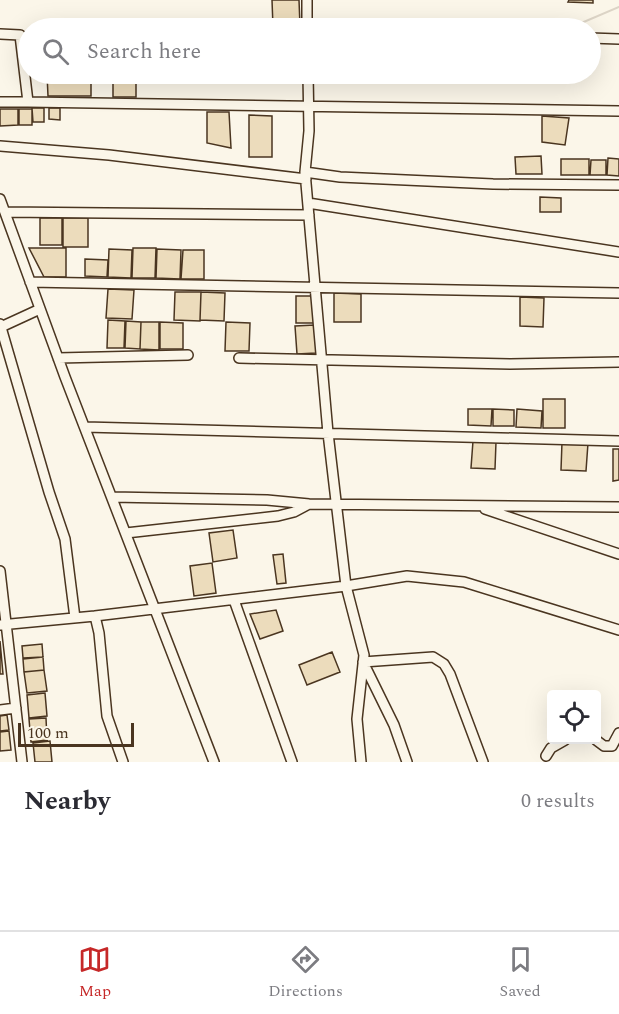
<!DOCTYPE html>
<html lang="en">
<head>
<meta charset="utf-8">
<style>
  body { margin:0; font-family:Spectral,serif; background:#f7f7f7; color:#2b2b33 }
  .controls { position:absolute; right:18px; bottom:18px; display:grid; overflow:hidden; border-radius:6px; box-shadow:0 6px 24px #0002 }
  .controls button { width:54px; height:54px; display:grid; place-items:center; padding:0; border:0; border-bottom:2px solid #e1e1e2; background:#fff; color:#2b2b33; font:30px sans-serif }
  .scale { position:absolute; left:18px; bottom:15px; width:116px; box-sizing:border-box; padding-left:6px; border:3px solid #4a3520; border-top:0; font-size:16px; line-height:21px; white-space:nowrap; color:#4a3520; -webkit-text-stroke:4px #fbf6e9; paint-order:stroke }
  .list { margin:0; padding:0; list-style:none }
  h2 { display:flex; justify-content:space-between; align-items:center; height:78px; margin:0; padding:0 24px; font-size:26px }
  h2 small { font-size:20px; font-weight:400; color:#7c7c81 }
  .icon { flex:none; width:33px; height:33px; fill:none; stroke:currentColor; stroke-width:2; stroke-linecap:round; stroke-linejoin:round }
  .map { position:relative; flex:none; width:619px; height:762px; overflow:hidden }
  .search { position:absolute; background:#fff; box-shadow:0 6px 24px #0002; left:18px; right:18px; top:18px; height:66px; display:flex; align-items:center; gap:15px; box-sizing:border-box; padding:0 21px; border-radius:33px; color:#7c7c81; font-size:22px }
  .sheet { height:168px; background:#fff }
  nav { display:flex; justify-content:space-around; align-items:center; box-sizing:border-box; height:84px; border-top:2px solid #e1e1e2; background:#fff; font-size:16px; color:#7c7c81 }
  nav a { display:grid; justify-items:center; gap:3px }
  nav .on { color:#c62828 }
  .map>svg:first-child { display:block }
</style>
</head>
<body>
<div class="map">
<svg width="619" height="762" viewBox="0 0 619 762">
  <rect width="100%" height="100%" fill="#fbf6e9"/>
  <g fill="none" stroke-linecap="round" stroke-linejoin="round">
    <!-- stream -->
    <path stroke="#dcd4c6" stroke-width="2" d="M 579,24 L 619,7"/>
  </g>
  <!-- building -->
  <path fill="#ecdcbc" stroke="#4a3520" stroke-width="1.5" d="M 272,0 L 299,0 L 300,26 L 273,27 Z
    M 569,0 L 593,0 L 593,3 L 568,2 Z
    M 47,74 L 91,74 L 91,96 L 48,96 Z
    M 113,74 L 136,74 L 136,97 L 113,97 Z
    M 32,108 L 44,108 L 44,122 L 33,122 Z
    M 49,108 L 60,108 L 60,120 L 49,119 Z
    M 0,109 L 18,109 L 18,125 L 0,126 Z
    M 19,109 L 32,109 L 32,125 L 19,125 Z
    M 207,112 L 229,112 L 231,148 L 207,143 Z
    M 249,115 L 272,116 L 272,157 L 249,157 Z
    M 542,116 L 569,118 L 565,145 L 542,142 Z
    M 541,156 L 542,174 L 516,174 L 515,157 Z
    M 608,158 L 619,159 L 619,176 L 607,175 Z
    M 561,159 L 589,159 L 589,175 L 561,175 Z
    M 591,160 L 606,160 L 606,175 L 590,175 Z
    M 540,197 L 561,198 L 561,212 L 540,212 Z
    M 40,218 L 62,218 L 62,245 L 40,245 Z
    M 63,218 L 88,218 L 88,247 L 63,247 Z
    M 29,248 L 66,248 L 66,277 L 44,277 Z
    M 133,248 L 156,248 L 155,278 L 132,278 Z
    M 109,249 L 132,250 L 131,278 L 108,277 Z
    M 157,249 L 181,250 L 180,279 L 156,278 Z
    M 183,250 L 204,250 L 204,279 L 181,279 Z
    M 85,259 L 108,260 L 107,277 L 85,276 Z
    M 108,289 L 134,290 L 132,319 L 106,318 Z
    M 175,292 L 201,292 L 200,321 L 174,320 Z
    M 201,292 L 225,293 L 224,321 L 200,320 Z
    M 334,293 L 361,294 L 361,322 L 334,322 Z
    M 296,296 L 315,296 L 315,323 L 296,323 Z
    M 520,297 L 544,298 L 543,327 L 520,326 Z
    M 108,320 L 125,321 L 124,348 L 107,348 Z
    M 126,321 L 141,322 L 140,349 L 125,348 Z
    M 141,322 L 159,322 L 159,350 L 140,349 Z
    M 160,322 L 183,323 L 183,349 L 160,349 Z
    M 226,322 L 250,323 L 249,351 L 225,351 Z
    M 315,325 L 316,353 L 297,354 L 295,326 Z
    M 543,399 L 565,399 L 565,428 L 543,428 Z
    M 468,409 L 492,409 L 491,426 L 468,425 Z
    M 493,409 L 514,410 L 514,426 L 493,426 Z
    M 517,409 L 542,411 L 541,428 L 516,427 Z
    M 473,441 L 496,442 L 495,469 L 471,468 Z
    M 562,442 L 588,443 L 586,471 L 561,470 Z
    M 613,449 L 619,449 L 619,480 L 613,481 Z
    M 233,530 L 237,558 L 213,562 L 209,533 Z
    M 283,554 L 286,583 L 277,584 L 273,555 Z
    M 212,563 L 216,593 L 194,596 L 190,566 Z
    M 276,610 L 283,631 L 260,639 L 250,614 Z
    M 0,641 L 3,674 L 0,674 Z
    M 42,644 L 43,657 L 23,658 L 22,646 Z
    M 332,652 L 340,672 L 307,685 L 299,665 Z
    M 43,657 L 44,670 L 24,672 L 23,659 Z
    M 44,670 L 47,691 L 27,693 L 24,672 Z
    M 45,693 L 47,716 L 29,718 L 27,695 Z
    M 7,715 L 9,730 L 0,731 L 0,716 Z
    M 46,718 L 47,740 L 31,742 L 29,719 Z
    M 9,731 L 11,750 L 0,751 L 0,732 Z
    M 50,741 L 52,762 L 35,762 L 33,743 Z"/>
  <g fill="none" stroke-linecap="round" stroke-linejoin="round">
    <!-- minor casing -->
    <g stroke="#4a3520" stroke-width="12">
      <path id="minor" d="M 307,28 L 307,0
        M 0,34 L 20,35 L 28,102 L 619,111
        M 590,38 L 619,39
        M 308,74 L 309,131 L 305,172 L 328,433 L 346,586 L 364,655 L 357,719 L 361,762
        M 0,102 L 28,102
        M 0,146 L 109,155 L 306,179
        M 305,172 L 340,177 L 493,184 L 619,185
        M 0,199 L 65,377 L 214,762
        M 308,203 L 619,252
        M 5,212 L 309,215
        M 30,282 L 619,293
        M 0,324 L 49,492 L 65,539 L 75,618
        M 1,327 L 40,309
        M 58,358 L 188,355
        M 239,358 L 510,364 L 619,362
        M 85,427 L 619,441
        M 112,497 L 267,500 L 309,504 L 619,507
        M 485,509 L 619,554
        M 126,533 L 278,516 L 294,512 L 309,504
        M 0,571 L 22,762
        M 234,600 L 292,762
        M 95,616 L 346,586 L 407,576 L 464,582 L 619,630
        M 0,625 L 95,616 L 99,633 L 107,716 L 123,762
        M 0,710 L 16,708
        M 596,740 L 604,746 L 612,746 L 619,733
        M 546,756 L 551,748 L 565,740
        M 407,762 L 394,725 L 363,662 L 433,657 L 444,664 L 450,674 L 483,762"/>
    </g>
    <!-- minor -->
    <use href="#minor" stroke="#fbf6e9" stroke-width="9"/>
  </g>
</svg>
<div class="controls">
<button><svg class="icon" aria-label="locate" viewBox="0 0 24 24"><circle cx="12" cy="12" r="6"/><path d="M12 2v4M12 18v4M2 12h4M18 12h4"/></svg></button>
</div>
<div class="scale">100 m</div>
<div class="search"><svg class="icon" aria-label="search" viewBox="0 0 24 24"><circle cx="10" cy="10" r="6"/><path d="M15 15l6 6"/></svg>Search here</div>
</div>
<section class="sheet">
<h2>Nearby<small>0 results</small></h2>
<ul class="list">
</ul>
</section>
<nav>
<a class="on"><svg class="icon" aria-label="map" viewBox="0 0 24 24"><path d="M3 6l6-2 6 2 6-2v14l-6 2-6-2-6 2zM9 4v14M15 6v14"/></svg>Map</a>
<a><svg class="icon" aria-label="directions" viewBox="0 0 24 24"><path d="M12 3l9 9-9 9-9-9zM9 14v-3h6M13 9l2 2-2 2"/></svg>Directions</a>
<a><svg class="icon" aria-label="saved" viewBox="0 0 24 24"><path d="M7 4h10v16l-5-4-5 4z"/></svg>Saved</a>
</nav>
</body>
</html>
